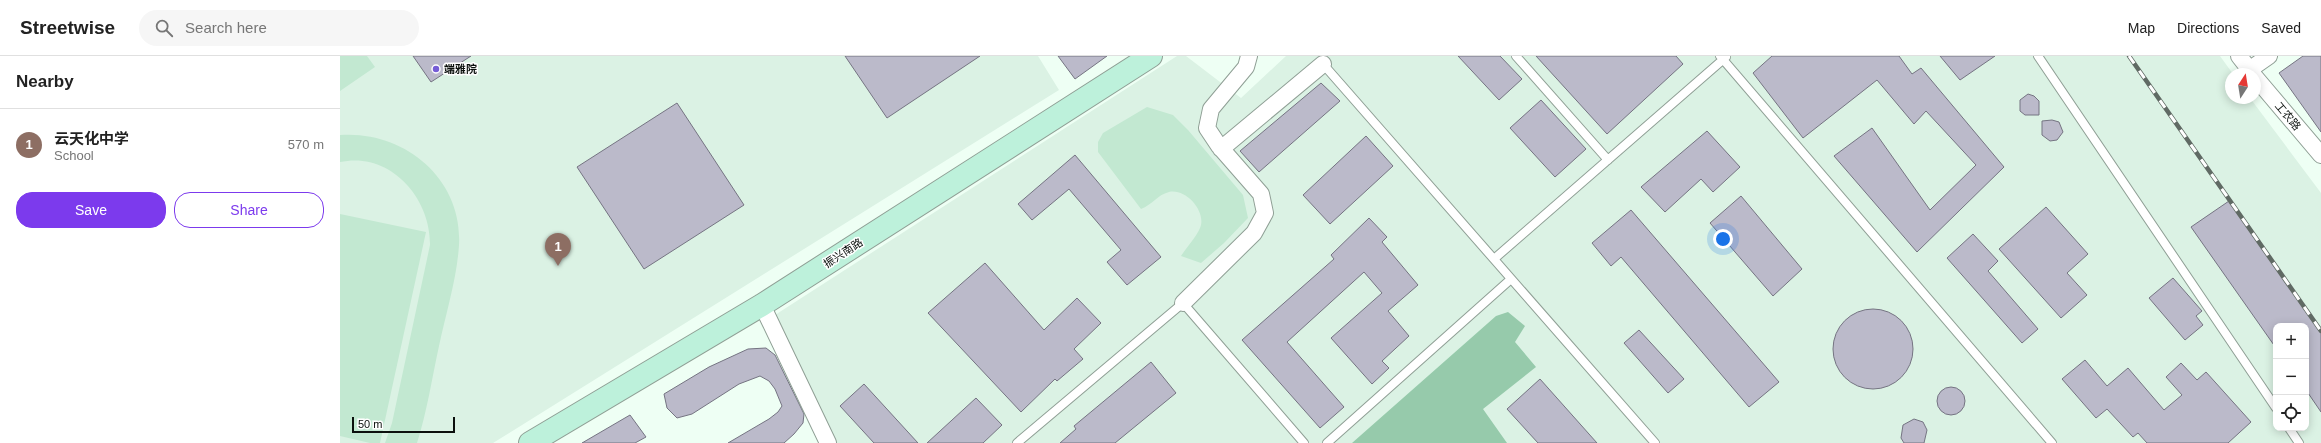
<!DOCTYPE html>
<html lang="en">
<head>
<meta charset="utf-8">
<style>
  body { margin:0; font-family:Helvetica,"Noto Sans SC",sans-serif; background:#f6f6f6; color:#222 }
  .controls { position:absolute; right:12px; bottom:12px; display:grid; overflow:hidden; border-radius:8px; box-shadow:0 2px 10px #0003 }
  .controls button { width:36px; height:36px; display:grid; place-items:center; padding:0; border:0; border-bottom:1px solid #e0e0e0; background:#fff; color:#222; font:20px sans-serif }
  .compass { position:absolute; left:1885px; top:12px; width:36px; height:36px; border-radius:50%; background:#fff; box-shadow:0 2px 10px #0003; rotate:12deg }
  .scale { position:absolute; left:12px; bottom:10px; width:103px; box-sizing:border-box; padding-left:4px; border:2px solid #0b100d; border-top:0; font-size:11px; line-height:14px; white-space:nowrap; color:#0b100d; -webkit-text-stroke:3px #fff; paint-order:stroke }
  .you { position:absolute; left:1383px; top:183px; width:14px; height:14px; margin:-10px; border:3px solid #fff; border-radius:50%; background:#1a73e8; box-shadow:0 0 0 6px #1a73e833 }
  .badge { display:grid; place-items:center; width:26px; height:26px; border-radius:50%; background:#7c3aed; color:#fff; font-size:13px; font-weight:700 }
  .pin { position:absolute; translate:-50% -33px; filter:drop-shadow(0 1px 2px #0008) }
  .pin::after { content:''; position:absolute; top:21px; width:14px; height:12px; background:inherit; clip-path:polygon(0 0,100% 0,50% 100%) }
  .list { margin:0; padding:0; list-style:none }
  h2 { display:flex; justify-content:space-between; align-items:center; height:52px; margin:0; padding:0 16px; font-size:17px }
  h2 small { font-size:13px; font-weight:400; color:#767676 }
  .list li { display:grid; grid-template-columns:26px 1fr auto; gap:12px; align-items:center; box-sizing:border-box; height:72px; padding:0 16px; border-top:1px solid #e0e0e0 }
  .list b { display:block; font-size:15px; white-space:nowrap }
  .list p { margin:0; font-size:13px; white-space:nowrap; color:#767676 }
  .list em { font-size:13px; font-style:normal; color:#767676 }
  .actions { display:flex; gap:8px; padding:12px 16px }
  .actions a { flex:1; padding:9px 0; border:1px solid #7c3aed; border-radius:16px; text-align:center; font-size:14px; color:#7c3aed }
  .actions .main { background:#7c3aed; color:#fff }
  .icon { flex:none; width:22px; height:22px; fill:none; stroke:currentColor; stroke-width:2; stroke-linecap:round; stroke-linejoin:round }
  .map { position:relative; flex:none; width:1981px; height:387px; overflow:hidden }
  header { display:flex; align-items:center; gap:24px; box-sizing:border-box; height:56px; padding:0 20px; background:#fff; border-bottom:1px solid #e0e0e0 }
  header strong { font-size:19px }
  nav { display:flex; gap:22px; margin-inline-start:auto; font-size:14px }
  .search { width:280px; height:36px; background:#f6f6f6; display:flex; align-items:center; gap:10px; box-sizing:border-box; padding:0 14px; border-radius:22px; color:#767676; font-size:15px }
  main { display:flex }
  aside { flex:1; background:#fff }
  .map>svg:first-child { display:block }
</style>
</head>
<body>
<header>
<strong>Streetwise</strong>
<div class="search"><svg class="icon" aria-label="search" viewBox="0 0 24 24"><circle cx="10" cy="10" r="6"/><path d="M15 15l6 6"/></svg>Search here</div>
<nav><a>Map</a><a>Directions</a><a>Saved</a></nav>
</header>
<main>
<aside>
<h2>Nearby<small></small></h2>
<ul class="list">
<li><span class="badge" style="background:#8d6e63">1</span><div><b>云天化中学</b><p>School</p></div><em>570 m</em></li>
</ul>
<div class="actions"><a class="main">Save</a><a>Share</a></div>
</aside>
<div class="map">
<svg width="1981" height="387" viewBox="0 0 1981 387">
  <rect width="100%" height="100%" fill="#eefff4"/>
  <!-- built -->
  <path fill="#dbf2e4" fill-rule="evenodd" d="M 0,0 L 698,0 L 719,34 L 153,387 L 0,387 Z
    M 837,0 L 846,0 L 901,42 L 946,0 L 1880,0 L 1893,18 L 1891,42 L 1910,42 L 1981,137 L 1981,387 L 496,387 L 435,259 ZM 1936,270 L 1966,270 L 1966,372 L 1936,372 Z"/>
  <!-- green -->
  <path fill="#c2e8d1" d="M 0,0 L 27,0 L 35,11 L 0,35 Z
    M 807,51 L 833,59 L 848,74 L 903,139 L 908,162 L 884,187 L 861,207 L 841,200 C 847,191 856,181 860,172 C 867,156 846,132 829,136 C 817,139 812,149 801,153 L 758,96 L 758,86 L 763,77 Z
    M 0,79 C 63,74 123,122 119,189 C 117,222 106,257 99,290 C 92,322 87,356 77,387 L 45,387 L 52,367 L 90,189 C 91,142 50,95 0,106 Z
    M 0,158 L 86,176 L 40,387 L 30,387 L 0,380 Z"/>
  <!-- forest -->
  <path fill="#96caab" d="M 1168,256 L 1185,270 L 1175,286 L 1196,311 L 1143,353 L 1167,387 L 1012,387 L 1156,260 Z"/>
  <!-- building -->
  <path fill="#bbbaca" stroke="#757482" d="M 73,0 L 131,0 L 91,26 Z
    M 505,0 L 640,0 L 547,62 Z
    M 718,0 L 767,0 L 735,23 Z
    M 1118,0 L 1160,0 L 1182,23 L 1159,44 Z
    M 1196,0 L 1336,0 L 1343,8 L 1267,78 Z
    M 1432,0 L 1559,0 L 1572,18 L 1581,12 L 1664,111 L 1577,196 L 1494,100 L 1532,72 L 1590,154 L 1636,109 L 1586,55 L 1574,68 L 1537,24 L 1463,82 L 1413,17 Z
    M 1600,0 L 1655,0 L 1620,24 Z
    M 1963,0 L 1981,0 L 1981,76 L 1939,17 Z
    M 981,27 L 1000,45 L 919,116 L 900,95 Z
    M 1688,38 L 1694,40 L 1699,45 L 1699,59 L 1685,59 L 1680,55 L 1680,44 Z
    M 1201,44 L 1246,93 L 1215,121 L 1170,72 Z
    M 337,47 L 404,149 L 304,213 L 237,111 Z
    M 1712,64 L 1719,66 L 1723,76 L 1717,84 L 1710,85 L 1702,79 L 1702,65 Z
    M 1367,75 L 1400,111 L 1373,136 L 1361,123 L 1325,156 L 1301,131 Z
    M 1026,80 L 1053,110 L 990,168 L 963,139 Z
    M 735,99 L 821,201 L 787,229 L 767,206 L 781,194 L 729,133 L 692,164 L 678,148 Z
    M 1401,140 L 1462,213 L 1433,240 L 1370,167 Z
    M 1889,145 L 1981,276 L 1981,356 L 1966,334 L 1966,270 L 1936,270 L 1936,292 L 1851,171 Z
    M 1706,151 L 1748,198 L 1727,217 L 1747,239 L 1721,262 L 1659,193 Z
    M 1291,154 L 1439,326 L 1409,351 L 1281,201 L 1271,210 L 1252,187 Z
    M 1029,162 L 1047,181 L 1042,186 L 1078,229 L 1048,255 L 1069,280 L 1042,305 L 1049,312 L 1032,328 L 991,282 L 1042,237 L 1024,216 L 947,286 L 1004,351 L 980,372 L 902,284 L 994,203 L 991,199 Z
    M 1633,178 L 1658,205 L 1648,215 L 1698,273 L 1682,287 L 1607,202 Z
    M 645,207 L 704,274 L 737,242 L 761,267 L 734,293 L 743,303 L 717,325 L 715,323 L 681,356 L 588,257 Z
    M 1833,222 L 1862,255 L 1856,260 L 1863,269 L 1845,284 L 1809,242 Z
    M1493 293a40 40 0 1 1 80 0a40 40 0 1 1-80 0Z
    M 1299,274 L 1344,323 L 1328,337 L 1284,287 Z
    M 426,292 L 435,299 L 464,358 L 463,367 L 454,378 L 444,387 L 388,387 L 429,363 L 438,356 L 442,350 L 435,333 L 429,325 L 420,320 L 399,328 L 352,358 L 337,362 L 327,352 L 324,338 L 369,311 L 408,293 Z
    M 1745,304 L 1767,330 L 1788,312 L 1824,354 L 1842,339 L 1826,321 L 1841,307 L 1857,324 L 1866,316 L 1911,366 L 1888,387 L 1807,387 L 1798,377 L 1793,381 L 1767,353 L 1756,362 L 1722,323 Z
    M 811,306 L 836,337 L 775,387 L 720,387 L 736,373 L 734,370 Z
    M 1200,323 L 1257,387 L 1198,387 L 1167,353 Z
    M 524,328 L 578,387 L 534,387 L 500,350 Z
    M1597 345a14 14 0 1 1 28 0a14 14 0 1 1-28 0Z
    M 636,342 L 662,369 L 643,387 L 587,387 Z
    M 290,359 L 306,381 L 295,387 L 242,387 Z
    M 1574,363 L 1583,366 L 1587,374 L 1584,387 L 1564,387 L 1561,382 L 1563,369 Z"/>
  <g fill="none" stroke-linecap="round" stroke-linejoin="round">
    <!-- lane casing -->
    <g stroke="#8f9f95" stroke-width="10">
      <path id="lane" d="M 1176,0 L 1268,104
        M 1380,0 L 1712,387
        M 1698,0 L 1936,352
        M 983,8 L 1315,387
        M 1154,203 L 1386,1
        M 1949,372 L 1959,387
        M 677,387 L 843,247 L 964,387
        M 987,387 L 1171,223"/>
    </g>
    <!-- street casing -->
    <g stroke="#8f9f95" stroke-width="18">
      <path id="street" d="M 1899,0 L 1913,18
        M 1909,14 L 1929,0
        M 1915,21 L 1981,99
        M 881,93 L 983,8
        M 843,247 L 914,177 L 925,157 L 921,138 L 879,90 L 867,72 L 871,53 L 906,11 L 909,0
        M 422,249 L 488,387"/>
    </g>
    <!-- secondary casing -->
    <g stroke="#8f9f95" stroke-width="24">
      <path id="secondary" d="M 190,387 L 422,249 L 811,0"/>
    </g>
    <!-- lane -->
    <use href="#lane" stroke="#fff" stroke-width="8"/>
    <!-- street -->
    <use href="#street" stroke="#fff" stroke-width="16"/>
    <!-- secondary -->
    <use href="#secondary" stroke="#bdf1db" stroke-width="22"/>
    <!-- rail casing -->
    <g stroke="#606a64" stroke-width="4.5">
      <path id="rail" d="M 1789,0 L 1981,275"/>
    </g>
    <!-- rail -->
    <use href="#rail" stroke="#fff" stroke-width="3" stroke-dasharray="9" stroke-linecap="butt"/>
  </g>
  <!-- markers -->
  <circle fill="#755cd6" stroke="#fff" stroke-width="1.5" cx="96" cy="13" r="4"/>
  <g text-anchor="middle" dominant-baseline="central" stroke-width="3" stroke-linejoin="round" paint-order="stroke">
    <!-- poi labels -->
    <g font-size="11" font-weight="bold" fill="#0b100d" stroke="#fff" text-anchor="start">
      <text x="104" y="13">端雅院</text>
    </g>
    <!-- street labels -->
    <g font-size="11" fill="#0b100d" stroke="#fff">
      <text transform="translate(1948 60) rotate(50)">工农路</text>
      <text transform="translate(503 197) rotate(-33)">振兴南路</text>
    </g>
  </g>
</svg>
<div class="controls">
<button>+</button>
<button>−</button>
<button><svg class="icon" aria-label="locate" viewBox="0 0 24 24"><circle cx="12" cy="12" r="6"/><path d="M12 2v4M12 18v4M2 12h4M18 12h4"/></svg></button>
</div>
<svg class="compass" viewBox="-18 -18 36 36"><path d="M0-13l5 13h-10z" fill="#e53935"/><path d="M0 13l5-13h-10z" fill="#767676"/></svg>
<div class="scale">50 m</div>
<div class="you"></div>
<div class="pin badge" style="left:218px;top:210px;background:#8d6e63">1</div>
</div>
</main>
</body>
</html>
